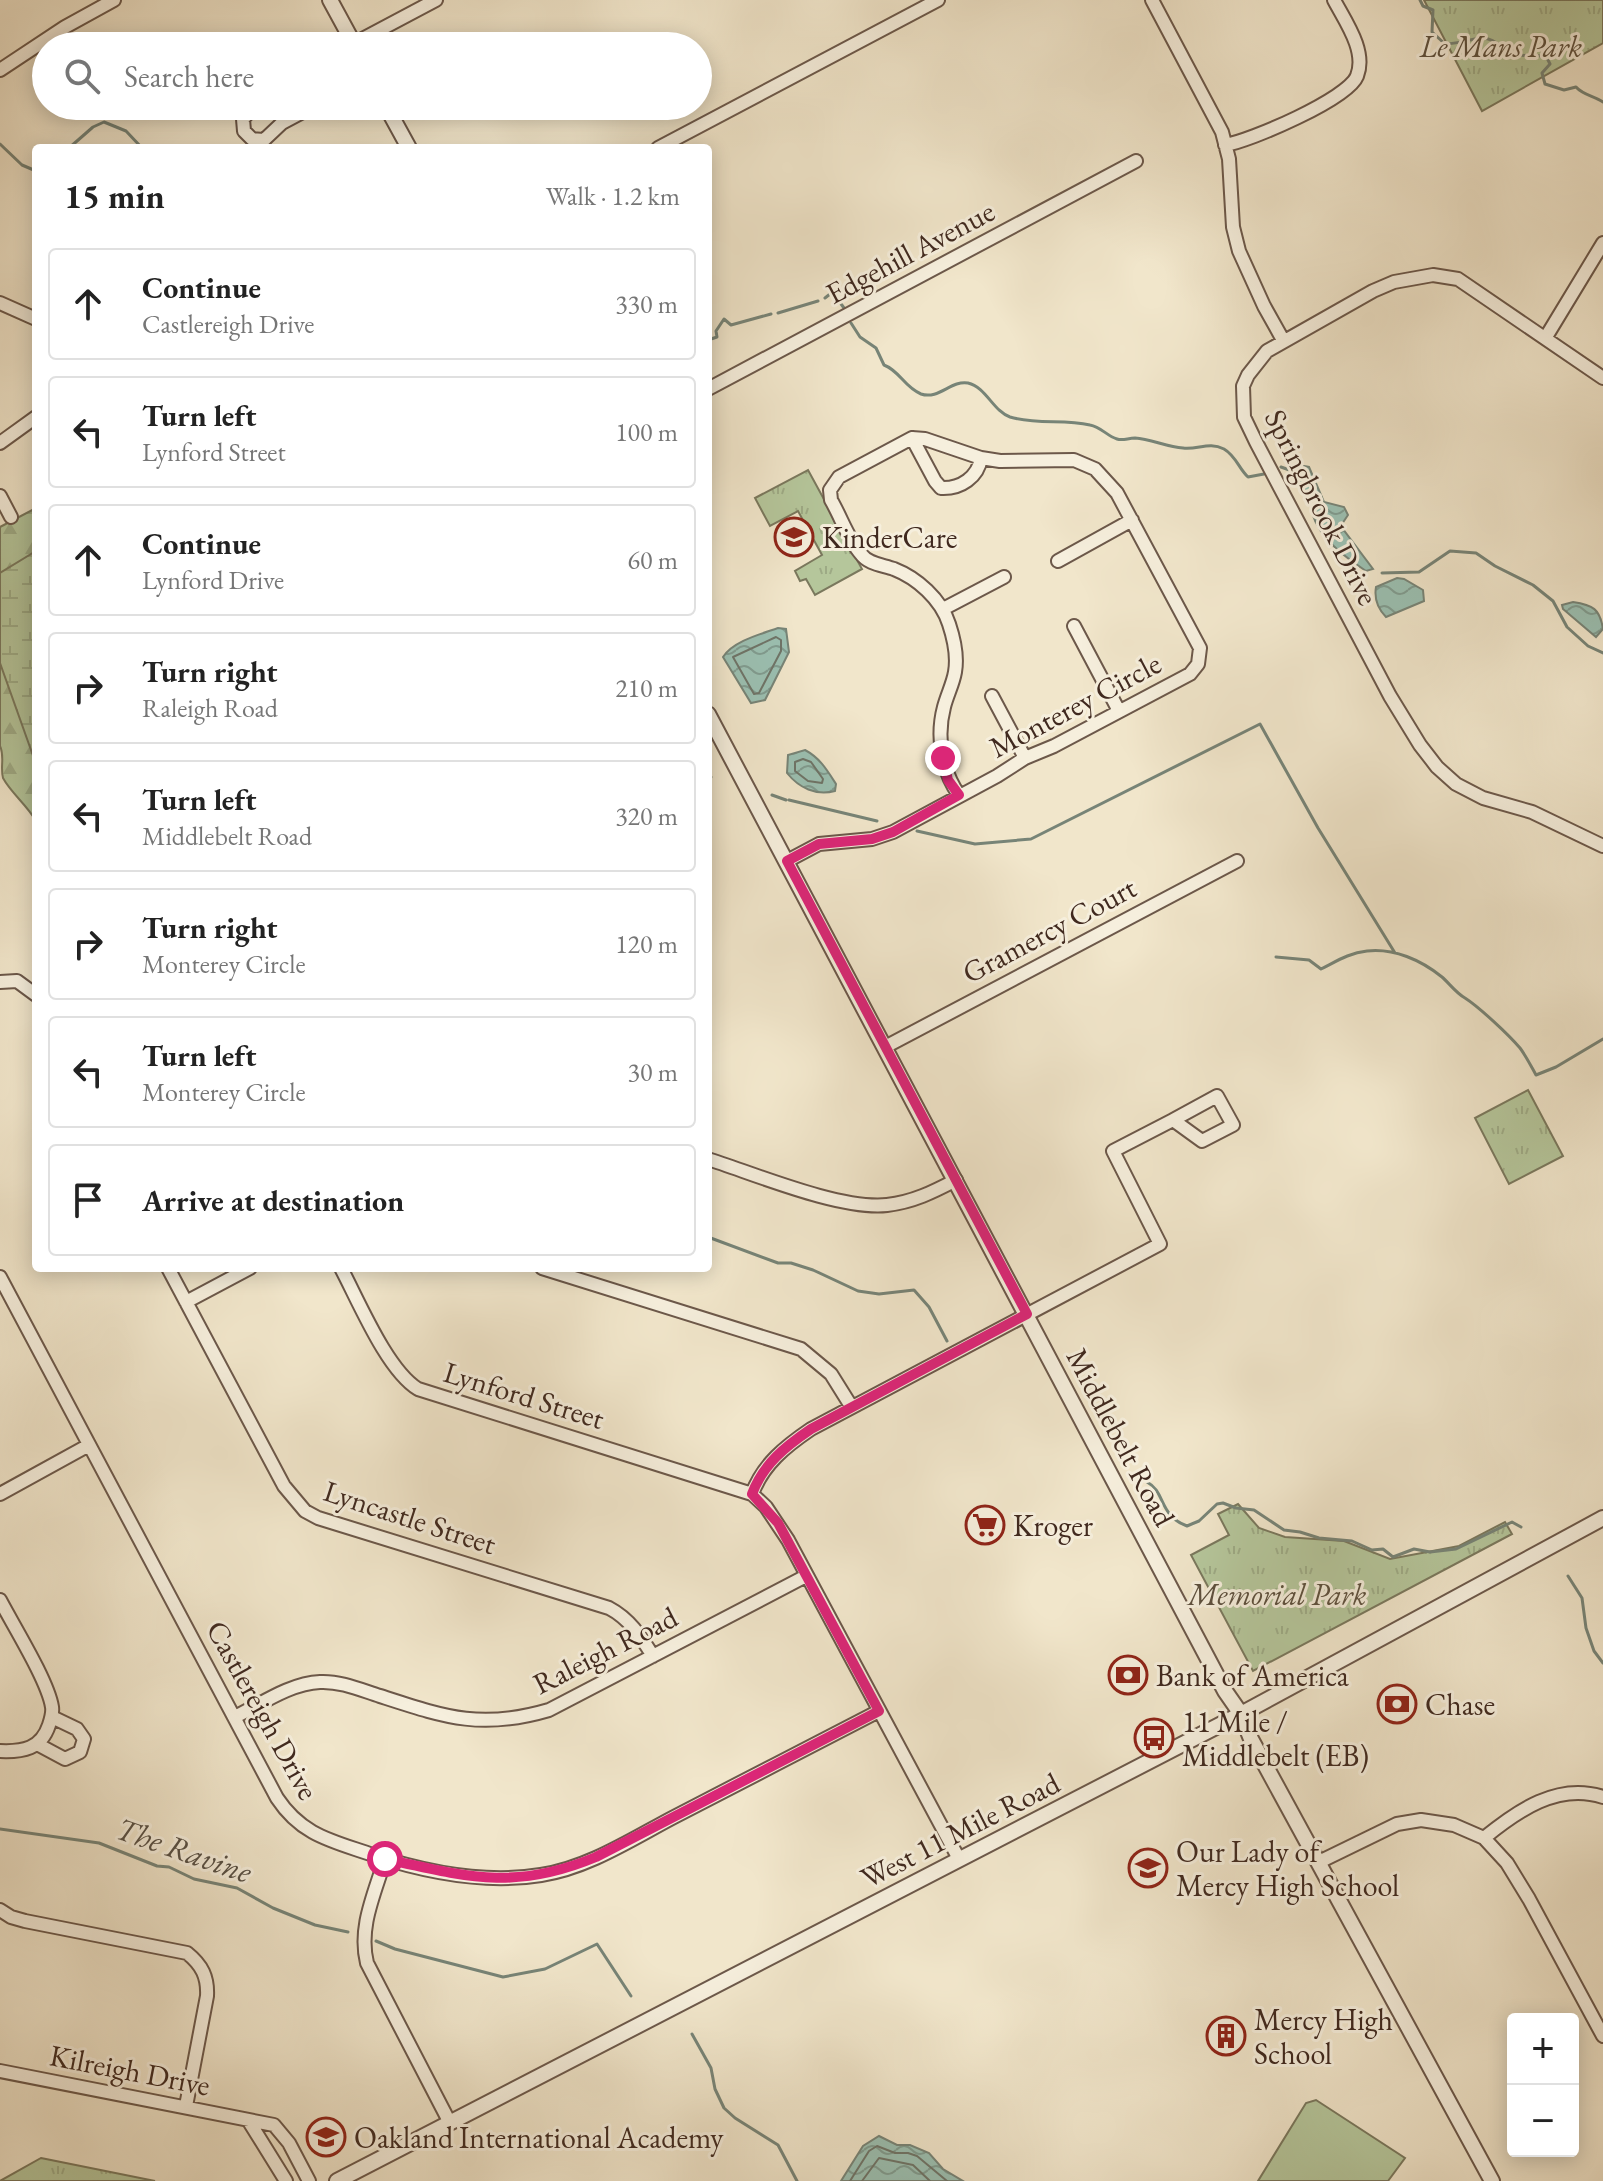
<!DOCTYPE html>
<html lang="en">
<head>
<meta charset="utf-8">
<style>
  body { margin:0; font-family:"EB Garamond",serif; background:#f2f2f2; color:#222 }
  .controls { position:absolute; right:24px; bottom:24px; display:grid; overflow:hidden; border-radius:8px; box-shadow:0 4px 20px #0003 }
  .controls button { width:72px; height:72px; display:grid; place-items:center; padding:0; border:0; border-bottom:2px solid #e0e0e0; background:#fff; color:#222; font:40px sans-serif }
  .stop { position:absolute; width:24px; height:24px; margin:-18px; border:6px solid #db2777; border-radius:50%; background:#fff }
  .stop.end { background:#db2777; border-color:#fff; box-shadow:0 2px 8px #0008 }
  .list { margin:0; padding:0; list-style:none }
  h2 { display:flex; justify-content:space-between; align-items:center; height:104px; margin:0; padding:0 32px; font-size:34px }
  h2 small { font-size:26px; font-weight:400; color:#767676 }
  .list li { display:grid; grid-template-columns:52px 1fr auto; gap:24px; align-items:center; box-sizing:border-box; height:112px; margin:0 16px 16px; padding:0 16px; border:2px solid #e0e0e0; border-radius:8px }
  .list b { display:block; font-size:30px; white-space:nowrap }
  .list p { margin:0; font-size:26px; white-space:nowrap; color:#767676 }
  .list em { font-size:26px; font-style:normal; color:#767676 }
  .icon { flex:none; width:44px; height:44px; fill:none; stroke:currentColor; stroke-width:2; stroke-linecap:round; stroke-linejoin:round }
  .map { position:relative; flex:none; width:1603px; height:2181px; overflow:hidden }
  .search { position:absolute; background:#fff; box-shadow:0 4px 20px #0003; left:32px; top:32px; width:680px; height:88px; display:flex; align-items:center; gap:20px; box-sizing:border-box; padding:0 28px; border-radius:44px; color:#767676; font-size:30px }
  .panel { position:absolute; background:#fff; box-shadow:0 4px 20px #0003; left:32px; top:144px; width:680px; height:1128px; border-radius:8px }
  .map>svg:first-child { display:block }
</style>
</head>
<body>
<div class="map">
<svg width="1603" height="2181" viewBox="0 0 1603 2181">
  <defs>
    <pattern id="forest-firs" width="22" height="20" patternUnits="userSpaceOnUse" patternTransform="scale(2)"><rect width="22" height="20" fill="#b5c69b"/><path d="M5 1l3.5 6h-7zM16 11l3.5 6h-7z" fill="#9daa85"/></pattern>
    <pattern id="wetland-marsh" width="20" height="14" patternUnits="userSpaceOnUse" patternTransform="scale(2)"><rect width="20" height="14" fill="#b5c69b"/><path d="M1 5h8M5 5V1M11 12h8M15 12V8" fill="none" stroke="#9daa85"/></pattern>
    <pattern id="park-tufts" width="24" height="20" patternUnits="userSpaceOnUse" patternTransform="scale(2)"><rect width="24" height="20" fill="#b5c69b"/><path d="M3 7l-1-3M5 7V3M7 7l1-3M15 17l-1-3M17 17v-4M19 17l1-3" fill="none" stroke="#9daa85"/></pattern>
    <pattern id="water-waves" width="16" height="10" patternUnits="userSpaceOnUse" patternTransform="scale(2)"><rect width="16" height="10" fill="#9bc0b2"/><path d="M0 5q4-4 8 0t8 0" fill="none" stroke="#809c90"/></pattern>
  </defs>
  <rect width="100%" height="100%" fill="#f1e6cb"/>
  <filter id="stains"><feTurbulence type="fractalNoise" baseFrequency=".0025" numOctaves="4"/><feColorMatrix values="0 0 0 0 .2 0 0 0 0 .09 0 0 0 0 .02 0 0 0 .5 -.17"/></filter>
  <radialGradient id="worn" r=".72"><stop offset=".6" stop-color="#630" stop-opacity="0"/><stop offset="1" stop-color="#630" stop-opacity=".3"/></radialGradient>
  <!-- grass -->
  <path fill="#b5c69b" stroke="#7a785d" stroke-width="2" d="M 1316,2100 L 1405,2158 L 1388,2181 L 1258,2181 L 1306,2103 Z"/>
  <!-- forest -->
  <path fill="url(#forest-firs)" stroke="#7a785d" stroke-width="2" d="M 36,508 L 36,821 C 27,805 11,793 3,778 C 0,767 5,756 0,746 L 0,527 Z"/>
  <!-- wetland -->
  <path fill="url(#wetland-marsh)" stroke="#7a785d" stroke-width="2" d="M 36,551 L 36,764 L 0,663 L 0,573 Z"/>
  <!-- park -->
  <path fill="url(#park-tufts)" stroke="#7a785d" stroke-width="2" d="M 1424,0 L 1603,0 L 1603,43 L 1482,111 Z
    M 808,470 L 862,569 L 815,595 L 806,579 L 800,581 L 795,571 L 822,555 L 798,511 L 770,526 L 755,498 Z
    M 1528,1090 L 1563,1156 L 1509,1184 L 1475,1118 Z
    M 1238,1504 L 1259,1528 L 1285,1537 L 1344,1541 L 1390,1559 L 1459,1546 L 1505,1522 L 1512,1534 L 1253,1671 L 1191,1555 L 1229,1535 L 1218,1514 Z
    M 41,2158 L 155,2181 L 0,2181 Z"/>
  <!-- water -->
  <path fill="url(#water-waves)" stroke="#778477" stroke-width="2" d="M 1304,466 L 1309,467 L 1324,502 L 1344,507 L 1348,515 L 1342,524 L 1343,529 L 1373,569 L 1366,571 C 1345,557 1320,539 1312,513 L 1319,504 L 1313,495 L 1300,488 L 1291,475 L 1297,468 Z
    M 1397,578 L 1404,579 L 1423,590 L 1424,601 L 1386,617 C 1377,608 1374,599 1376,587 Z
    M 1573,602 C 1593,605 1600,609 1603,629 L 1596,637 L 1563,609 L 1562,605 Z
    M 778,628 L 786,629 L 789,652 L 765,700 L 751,703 L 723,657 C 733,641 761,634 778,628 Z
    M 805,750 C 820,758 827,770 836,784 L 835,791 C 816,796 799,788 787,773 L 788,755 Z
    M 879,2136 L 897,2145 L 910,2145 L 929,2153 L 943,2169 L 963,2181 L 841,2181 L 863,2146 Z"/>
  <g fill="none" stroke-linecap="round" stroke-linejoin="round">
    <!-- shore -->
    <path stroke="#6e7468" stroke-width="2" d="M 776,637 L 781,640 L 781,651 L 759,693 L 754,694 L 733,657 Z
      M 803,759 L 811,762 L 823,779 L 822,783 L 808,781 L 795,771 L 795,762 Z
      M 850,2181 L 869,2151 L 877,2146 L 895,2153 L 908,2153 L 917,2156 L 947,2181
      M 862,2181 L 879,2158 L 913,2165 L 930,2181"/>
    <!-- stream -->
    <path stroke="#778477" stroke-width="3" d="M 1420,0 L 1423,6 L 1433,10 L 1432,32 L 1445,44 C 1477,43 1483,26 1510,55 L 1546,56 L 1550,64 L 1542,73 L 1545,84 L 1564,90 L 1576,87 C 1583,95 1594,96 1603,102
      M 0,144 L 22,165 L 36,171
      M 69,148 L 93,127 L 104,122 L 126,131 L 142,148
      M 825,298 L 830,294 L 836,297 L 844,308
      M 778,313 L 818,301
      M 851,323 L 860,337 L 876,348 L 884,365 C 900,371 904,387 921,394 C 939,400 951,380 968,383 C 986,387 993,411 1010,417 C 1037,425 1063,419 1090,425 C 1101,427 1107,436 1117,439 C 1123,441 1128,438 1135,438 C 1151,439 1167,447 1183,448 C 1198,450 1209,441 1224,449 C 1236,456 1239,469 1248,477 L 1264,474
      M 708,340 L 717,337 L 716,331 L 724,319 L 731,325 L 771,314
      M 1281,467 L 1295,472
      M 1382,573 L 1419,572 L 1450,551 L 1476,553 L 1495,566 L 1533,585 L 1553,601 L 1567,627 L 1588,646 L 1603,653
      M 708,777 L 711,777
      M 772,795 L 786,800
      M 789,800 L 877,821
      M 917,831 L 975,844 L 1031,839 L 1260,724 L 1318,828 L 1395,953
      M 1276,957 L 1309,960 L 1321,969 C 1337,961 1349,953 1367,951 C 1394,948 1421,960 1442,977 C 1449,983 1456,993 1465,998 C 1479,1007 1508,1034 1520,1048 C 1526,1056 1531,1066 1536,1075 L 1556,1067 L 1603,1039
      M 708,1237 L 778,1263 L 791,1263 L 813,1270 L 858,1291 L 879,1294 L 914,1290 L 929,1307 L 947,1341
      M 1147,1482 C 1166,1492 1158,1515 1187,1526 L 1199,1521 L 1217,1504 L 1223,1503 L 1236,1508 L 1254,1510 L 1284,1530 L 1300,1532 L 1319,1538 L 1352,1541 L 1372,1550 L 1383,1549 L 1393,1557 L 1414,1549 L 1430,1552 L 1456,1549 L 1512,1522 L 1521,1527
      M 1568,1576 L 1582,1598 L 1586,1628 L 1594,1651 L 1603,1663
      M 0,1829 L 99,1843 L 157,1866 L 169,1867 L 194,1879 L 237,1888 L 273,1908 L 315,1925 L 348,1932
      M 376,1941 L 395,1949 L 503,1977 L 545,1969 L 597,1944 L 631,1996
      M 692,2034 L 711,2068 L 715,2089 L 724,2108 L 735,2118 L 778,2145 L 797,2181"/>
    <!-- minor casing -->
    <g stroke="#6c584a" stroke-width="16">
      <path id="minor" d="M 1152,0 L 1222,132 L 1229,159 L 1233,227 L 1239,251 L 1264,306 L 1283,340
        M 353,44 L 436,0
        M 0,70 L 65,27 L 114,0
        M 267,106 L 250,111 L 243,119 L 244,131 L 252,139 L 264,140 L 282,123 L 314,106
        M 1225,145 C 1250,141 1348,99 1357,76 C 1367,51 1345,21 1334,0
        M 658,148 L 938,0
        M 0,303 L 36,319
        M 1546,337 L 1603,243
        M 1603,378 L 1458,279 L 1433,275 L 1394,282 L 1373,291 L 1267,351 L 1248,375 L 1243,386 L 1244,417 L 1256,442 L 1390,696 L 1420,745 L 1437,767 L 1456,784 L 1483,798 L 1532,812 L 1603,846
        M 708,389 L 1136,161
        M 912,438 L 935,481 L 941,488 C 961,489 978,477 981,458
        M 0,443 L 36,417
        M 0,496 L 11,517
        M 1058,561 L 1132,520
        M 943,609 L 1004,577
        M 1074,626 L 1119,711
        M 992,696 L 1025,758
        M 787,861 L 819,844 L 872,839 L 893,832 L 997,776 L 1025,758 L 1054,746 L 1190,674 L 1198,664 L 1200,648 L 1117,493 L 1095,469 L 1074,460 L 1000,461 L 981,458 L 925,439 L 912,438 L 839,477 L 830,490 L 831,500 C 841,517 848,539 861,554 C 868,564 883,565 894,569 C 917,578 941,599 949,624 C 954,639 958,655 955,672 C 953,684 947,695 944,707 C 936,737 942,771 959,795
        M 0,982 L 17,981 L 36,995
        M 885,1047 L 1237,861
        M 708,1159 C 755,1174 840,1210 887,1205 C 913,1202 933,1192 956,1180
        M 168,1268 L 284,1486 L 305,1511 L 318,1518 L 609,1608 C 630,1619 641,1637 653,1656
        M 341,1268 C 359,1302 387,1370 418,1389 L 752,1494 L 766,1507 L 788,1540 L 959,1859
        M 542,1268 L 801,1349 L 831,1374 L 851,1406
        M 0,1277 L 277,1798 C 302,1836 333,1841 373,1855 C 425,1872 486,1884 541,1875 C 588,1868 632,1839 674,1817 C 742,1782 811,1746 879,1711
        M 186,1302 L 250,1268
        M 0,1494 L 89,1445
        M 752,1494 C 763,1464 786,1446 811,1429 L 1160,1244 L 1113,1151 L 1173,1120 L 1202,1141 L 1233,1125 L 1217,1096 L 1173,1120
        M 0,1600 C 13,1625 48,1681 52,1707 C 53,1713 51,1719 49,1725 C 41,1749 23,1752 0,1751
        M 235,1717 C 261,1704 291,1683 320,1682 C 341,1681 361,1690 380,1696 C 445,1717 481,1730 549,1710 L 806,1576
        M 37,1744 L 65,1759 L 80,1752 L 84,1739 L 77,1729 L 52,1717
        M 1484,1838 C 1517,1811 1558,1782 1603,1797
        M 385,1859 C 375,1893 358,1927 367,1963 L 450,2123
        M 1319,1862 L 1397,1824 L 1421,1820 L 1454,1825 L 1484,1838 L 1507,1863 L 1529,1899 L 1603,2036
        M 0,1910 L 11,1917 L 25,1921 L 187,1953 C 202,1965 208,1977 207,1996 L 186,2106
        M 0,2071 L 274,2125 L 289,2143 L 309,2181
        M 250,2123 L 286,2181"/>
    </g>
    <!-- tertiary casing -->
    <g stroke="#6c584a" stroke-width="18">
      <path id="tertiary" d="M 330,0 L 355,46
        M 386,106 L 409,148
        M 708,714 L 1225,1691 L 1241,1714 L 1251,1739 L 1492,2181
        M 337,2181 L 1241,1714 L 1603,1518"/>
    </g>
    <!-- minor -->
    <use href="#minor" stroke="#f6efdd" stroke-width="12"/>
    <!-- tertiary -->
    <use href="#tertiary" stroke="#f6efdd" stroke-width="14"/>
  </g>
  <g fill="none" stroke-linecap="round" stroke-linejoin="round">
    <!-- route -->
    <path stroke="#db2777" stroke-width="10" d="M 385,1859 C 467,1877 515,1891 596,1857 L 879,1711 L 778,1523 L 752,1494 C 763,1464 786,1446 811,1429 L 1027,1314 L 787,861 L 819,844 L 872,839 L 893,832 L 959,795 L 948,780 L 943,758"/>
  </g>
  <!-- icons -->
  <defs>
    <g id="school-ring" transform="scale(2)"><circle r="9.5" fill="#f6efdd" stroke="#8f2418" stroke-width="1.5"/><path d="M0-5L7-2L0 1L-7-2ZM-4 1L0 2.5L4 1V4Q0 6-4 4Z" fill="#8f2418"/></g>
    <g id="supermarket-ring" transform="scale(2)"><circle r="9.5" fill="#f6efdd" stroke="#8f2418" stroke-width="1.5"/><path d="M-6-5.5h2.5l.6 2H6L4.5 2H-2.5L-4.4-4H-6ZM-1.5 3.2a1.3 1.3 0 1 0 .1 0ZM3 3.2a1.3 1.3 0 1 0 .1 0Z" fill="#8f2418"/></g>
    <g id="bank-ring" transform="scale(2)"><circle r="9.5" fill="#f6efdd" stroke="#8f2418" stroke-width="1.5"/><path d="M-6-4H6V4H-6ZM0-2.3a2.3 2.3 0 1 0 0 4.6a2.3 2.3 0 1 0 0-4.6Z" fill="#8f2418"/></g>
    <g id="bus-ring" transform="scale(2)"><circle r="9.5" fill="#f6efdd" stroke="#8f2418" stroke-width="1.5"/><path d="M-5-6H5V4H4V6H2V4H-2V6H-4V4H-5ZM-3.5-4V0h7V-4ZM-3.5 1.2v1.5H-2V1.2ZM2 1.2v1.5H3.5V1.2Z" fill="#8f2418"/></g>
    <g id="building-ring" transform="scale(2)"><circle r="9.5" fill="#f6efdd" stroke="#8f2418" stroke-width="1.5"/><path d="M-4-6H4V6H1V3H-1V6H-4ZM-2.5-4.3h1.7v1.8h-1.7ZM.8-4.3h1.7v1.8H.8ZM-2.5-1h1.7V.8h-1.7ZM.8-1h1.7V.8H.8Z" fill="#8f2418"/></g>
  </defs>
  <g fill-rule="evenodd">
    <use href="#school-ring" x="794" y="537"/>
    <use href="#supermarket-ring" x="985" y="1525"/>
    <use href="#bank-ring" x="1128" y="1675"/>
    <use href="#bank-ring" x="1397" y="1704"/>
    <use href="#bus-ring" x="1154" y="1738"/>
    <use href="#school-ring" x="1148" y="1868"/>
    <use href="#building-ring" x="1226" y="2036"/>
    <use href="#school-ring" x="326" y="2137"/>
  </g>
  <g text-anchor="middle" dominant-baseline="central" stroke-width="6" stroke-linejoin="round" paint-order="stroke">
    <!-- park labels -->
    <g font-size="30" font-style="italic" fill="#5d503e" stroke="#f6efdd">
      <text x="1501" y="46">Le Mans Park</text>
      <text x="1277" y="1594">Memorial Park</text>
    </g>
    <!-- street labels -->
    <g font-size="30" fill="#40291f" stroke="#f6efdd">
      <text transform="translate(910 252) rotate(-28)">Edgehill Avenue</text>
      <text transform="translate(1322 507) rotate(63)">Springbrook Drive</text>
      <text transform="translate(1075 705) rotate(-28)">Monterey Circle</text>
      <text transform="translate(1049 930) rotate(-28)">Gramercy Court</text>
      <text transform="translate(524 1395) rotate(17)">Lynford Street</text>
      <text transform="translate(1121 1437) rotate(62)">Middlebelt Road</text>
      <text transform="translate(410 1517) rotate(18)">Lyncastle Street</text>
      <text transform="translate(605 1650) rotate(-27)">Raleigh Road</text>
      <text transform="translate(263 1710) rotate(61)">Castlereigh Drive</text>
      <text transform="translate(960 1830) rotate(-27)">West 11 Mile Road</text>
      <text transform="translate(130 2070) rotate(11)">Kilreigh Drive</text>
    </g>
    <!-- poi labels -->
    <g font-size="30" fill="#40291f" stroke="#f6efdd" text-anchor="start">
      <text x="822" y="537">KinderCare</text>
      <text x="1013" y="1525">Kroger</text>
      <text x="1156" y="1675">Bank of America</text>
      <text x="1425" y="1704">Chase</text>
      <text x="1182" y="1721">11 Mile /<tspan x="1182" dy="34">Middlebelt (EB)</tspan></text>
      <text x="1176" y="1851">Our Lady of<tspan x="1176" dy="34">Mercy High School</tspan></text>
      <text x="1254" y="2019">Mercy High<tspan x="1254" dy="34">School</tspan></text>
      <text x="354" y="2137">Oakland International Academy</text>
    </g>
    <!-- water labels -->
    <g font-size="32" font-style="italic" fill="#574f44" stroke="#f6efdd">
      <text transform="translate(184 1850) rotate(19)">The Ravine</text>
    </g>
  </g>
  <rect width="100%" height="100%" filter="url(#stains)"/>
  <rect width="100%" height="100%" fill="url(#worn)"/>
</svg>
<div class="controls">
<button>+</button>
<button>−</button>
</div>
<div class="stop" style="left:385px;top:1859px"></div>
<div class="stop end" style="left:943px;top:758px"></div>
<div class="search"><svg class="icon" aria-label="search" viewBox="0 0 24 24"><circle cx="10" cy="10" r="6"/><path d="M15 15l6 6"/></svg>Search here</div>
<section class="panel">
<h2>15 min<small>Walk · 1.2 km</small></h2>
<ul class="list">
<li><svg class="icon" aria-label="ahead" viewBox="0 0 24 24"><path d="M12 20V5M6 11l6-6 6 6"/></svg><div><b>Continue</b><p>Castlereigh Drive</p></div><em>330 m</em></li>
<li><svg class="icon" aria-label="left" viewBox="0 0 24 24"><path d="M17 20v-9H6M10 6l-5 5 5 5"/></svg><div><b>Turn left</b><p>Lynford Street</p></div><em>100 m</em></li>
<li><svg class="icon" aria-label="ahead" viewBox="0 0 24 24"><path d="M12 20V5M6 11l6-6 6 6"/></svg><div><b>Continue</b><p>Lynford Drive</p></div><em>60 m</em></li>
<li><svg class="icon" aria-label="right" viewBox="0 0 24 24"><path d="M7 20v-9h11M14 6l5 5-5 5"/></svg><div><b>Turn right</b><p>Raleigh Road</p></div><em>210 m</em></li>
<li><svg class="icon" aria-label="left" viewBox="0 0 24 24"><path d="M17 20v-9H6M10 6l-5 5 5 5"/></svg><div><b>Turn left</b><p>Middlebelt Road</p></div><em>320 m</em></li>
<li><svg class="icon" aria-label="right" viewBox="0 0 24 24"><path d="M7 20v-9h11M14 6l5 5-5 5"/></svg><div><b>Turn right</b><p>Monterey Circle</p></div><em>120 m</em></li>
<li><svg class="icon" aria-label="left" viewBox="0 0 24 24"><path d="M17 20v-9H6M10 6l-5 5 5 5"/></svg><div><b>Turn left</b><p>Monterey Circle</p></div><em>30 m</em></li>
<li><svg class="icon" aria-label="arrive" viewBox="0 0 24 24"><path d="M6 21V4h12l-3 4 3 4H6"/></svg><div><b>Arrive at destination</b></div></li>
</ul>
</section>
</div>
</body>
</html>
